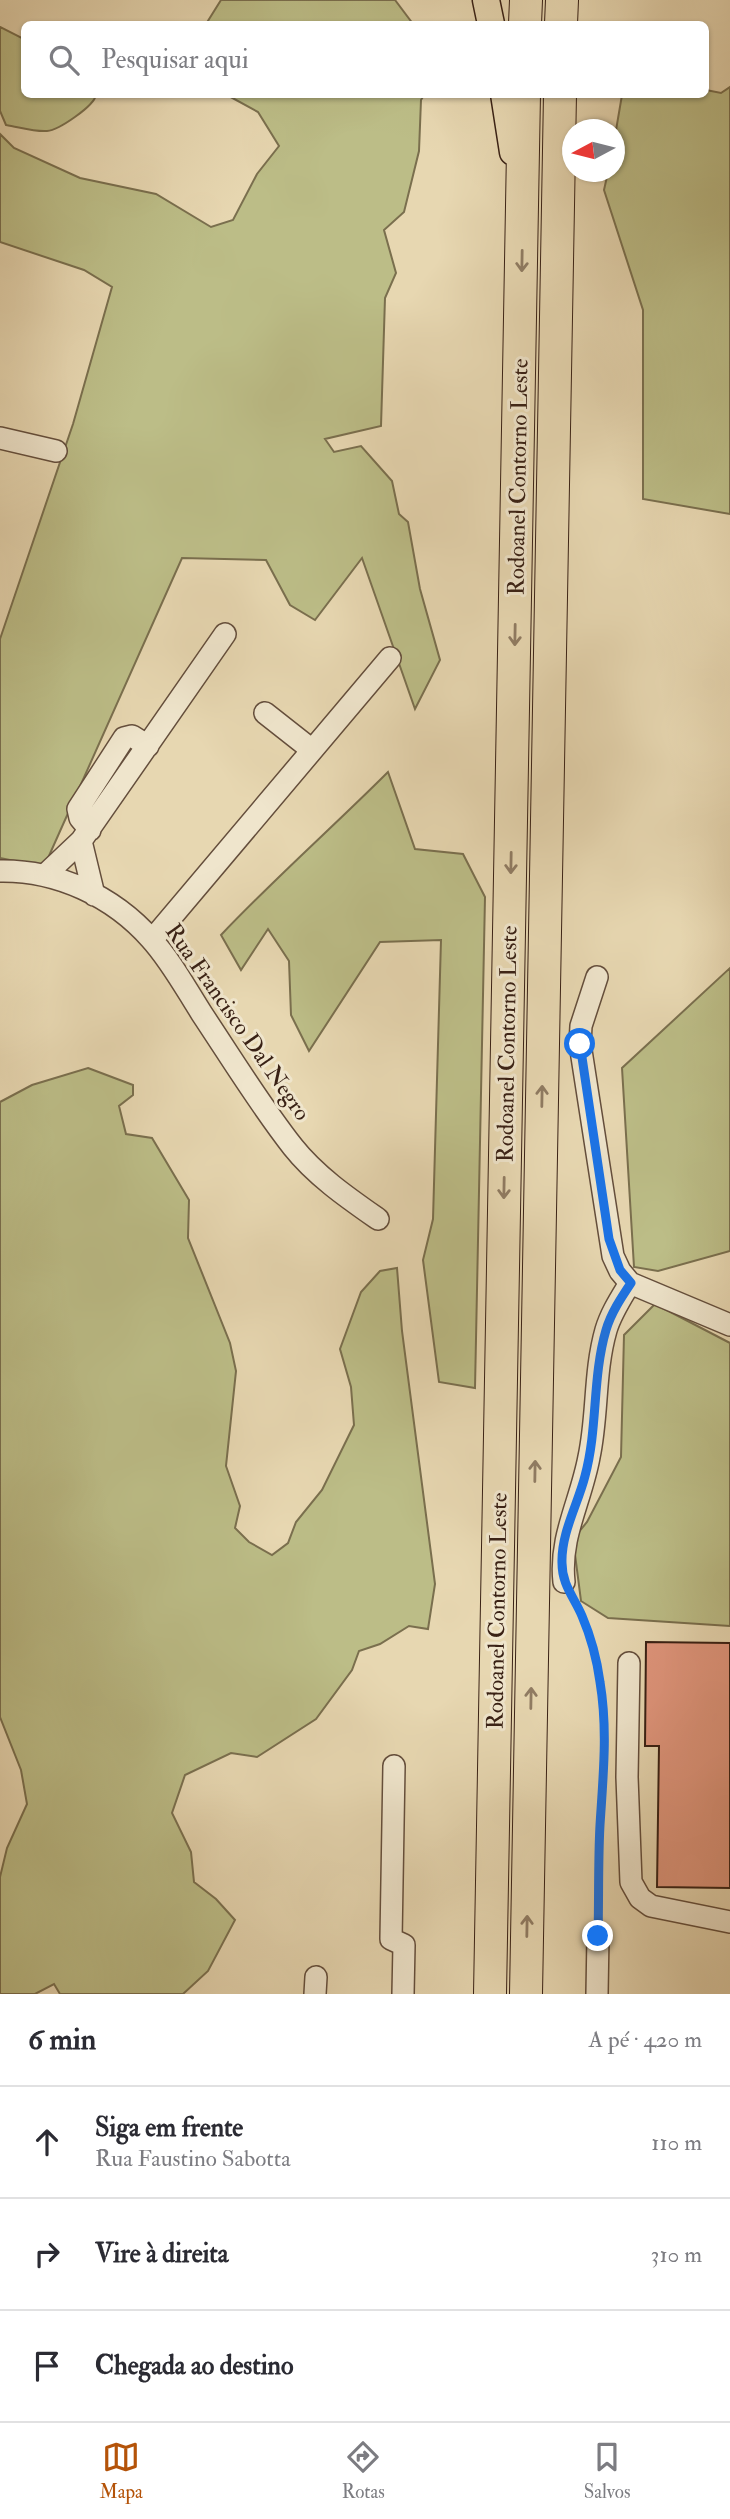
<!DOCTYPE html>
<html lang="pt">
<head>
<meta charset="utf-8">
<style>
  body { margin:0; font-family:"IM FELL Double Pica",serif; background:#f2f2f3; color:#2b2b33 }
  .compass { position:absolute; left:562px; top:119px; width:63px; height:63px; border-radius:50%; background:#fff; box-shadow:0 2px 5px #0004; rotate:263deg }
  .stop { position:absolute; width:21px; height:21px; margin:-16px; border:5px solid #1a73e8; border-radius:50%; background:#fff }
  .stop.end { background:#1a73e8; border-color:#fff; box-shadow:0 2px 7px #0008 }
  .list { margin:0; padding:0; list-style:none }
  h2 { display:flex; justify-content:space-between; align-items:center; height:91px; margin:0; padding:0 28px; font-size:30px }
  h2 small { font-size:23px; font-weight:400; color:#7c7c81 }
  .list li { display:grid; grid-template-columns:46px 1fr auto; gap:21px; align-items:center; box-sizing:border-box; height:112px; padding:0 28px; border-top:2px solid #e1e1e2 }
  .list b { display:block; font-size:26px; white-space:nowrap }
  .list p { margin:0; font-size:23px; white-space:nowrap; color:#7c7c81 }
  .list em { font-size:23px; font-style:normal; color:#7c7c81 }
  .icon { flex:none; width:38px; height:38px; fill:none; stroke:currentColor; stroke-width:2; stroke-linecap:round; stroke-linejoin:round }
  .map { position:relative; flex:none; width:730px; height:1994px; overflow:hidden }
  .search { position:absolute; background:#fff; box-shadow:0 2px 5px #0004; left:21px; right:21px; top:21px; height:77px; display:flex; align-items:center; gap:18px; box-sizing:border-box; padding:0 24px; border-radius:10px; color:#7c7c81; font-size:26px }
  .sheet { height:427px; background:#fff }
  nav { display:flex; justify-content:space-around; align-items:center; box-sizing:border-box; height:98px; border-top:2px solid #e1e1e2; background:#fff; font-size:19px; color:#7c7c81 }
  nav a { display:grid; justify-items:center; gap:4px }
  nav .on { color:#b45309 }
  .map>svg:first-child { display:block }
</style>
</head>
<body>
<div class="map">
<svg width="730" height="1994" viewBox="0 0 730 1994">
  <rect width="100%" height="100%" fill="#e7d7b1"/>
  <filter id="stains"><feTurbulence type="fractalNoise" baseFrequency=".00286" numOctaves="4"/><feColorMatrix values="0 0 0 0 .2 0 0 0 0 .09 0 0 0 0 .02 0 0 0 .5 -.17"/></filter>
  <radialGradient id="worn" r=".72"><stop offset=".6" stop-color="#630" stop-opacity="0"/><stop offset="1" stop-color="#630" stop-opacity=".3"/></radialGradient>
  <!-- green -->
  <path fill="#bcbd87" stroke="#7a6f4e" stroke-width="2" d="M 221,0 L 395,0 L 413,24 L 206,24 Z
    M 0,27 L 24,39 L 24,94 L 96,95 C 94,106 59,130 47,131 C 34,132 19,127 6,125 L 0,111 Z
    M 730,87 L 730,514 L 643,499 L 643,310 L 604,190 L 608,172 L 614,172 L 615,136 L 622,95 L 706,94 L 706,90 L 721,93 Z
    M 227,95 L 424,95 L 421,100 L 419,151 L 404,212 L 384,230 L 396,273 L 385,298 L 381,426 L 325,439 L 334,452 L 361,446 L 392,481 L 399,514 L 408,522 L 420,589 L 440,660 L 415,709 L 362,558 L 315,620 L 290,605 L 266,560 L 182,558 L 44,867 L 0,858 L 0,639 L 73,424 L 112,287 L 84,270 L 0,242 L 0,134 L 14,148 L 80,178 L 156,194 L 211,227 L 233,220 L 257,174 L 279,146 L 258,112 Z
    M 388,772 L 415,849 L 463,854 L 485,897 L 475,1388 L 439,1382 L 423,1260 L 433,1219 L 441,940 L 380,942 L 309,1051 L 291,1015 L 289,961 L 268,929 L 241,970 L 221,935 C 274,879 333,827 388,772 Z
    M 730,968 L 730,1251 L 658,1271 L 634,1267 L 622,1068 Z
    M 88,1068 L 133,1085 L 133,1095 L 119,1106 L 126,1134 L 152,1138 L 189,1200 L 188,1238 L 230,1343 L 236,1371 L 226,1466 L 240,1506 L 235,1528 L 249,1542 L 272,1555 L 288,1543 L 296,1522 L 322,1490 L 354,1425 L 351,1387 L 340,1349 L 361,1292 L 380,1271 L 397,1268 L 402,1331 L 435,1584 L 428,1629 L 409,1626 L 380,1644 L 359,1651 L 352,1670 L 316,1719 L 257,1757 L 231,1753 L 185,1775 L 172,1813 L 191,1852 L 194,1882 L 216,1899 L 235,1920 L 208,1971 L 183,1994 L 60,1994 L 54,1984 L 35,1994 L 0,1994 L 0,1877 L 7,1848 L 27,1804 L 21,1770 L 0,1717 L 0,1102 L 32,1085 Z
    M 655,1304 L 730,1343 L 730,1626 L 608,1618 L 581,1601 L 573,1539 L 587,1522 L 621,1457 L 624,1335 Z"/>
  <!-- building -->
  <path fill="#e0967d" stroke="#392115" stroke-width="2" d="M 646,1642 L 730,1643 L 730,1888 L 657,1887 L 659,1746 L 645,1746 Z"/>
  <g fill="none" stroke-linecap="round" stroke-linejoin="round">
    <!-- minor casing -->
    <g stroke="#644e3c" stroke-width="24">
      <path id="minor" d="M 0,438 L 56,451
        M 265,713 L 312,750
        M 90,830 L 80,818 L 78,809 L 124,738 L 132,736 L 148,746
        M 81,841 L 94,895
        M 0,871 C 57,870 113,896 151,939 C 171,961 186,989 202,1014 C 232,1059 260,1105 293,1147 C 316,1176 348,1198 378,1219
        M 45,875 L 81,841 L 225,634
        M 152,940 L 390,658
        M 597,977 L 581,1026 L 580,1044 L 613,1256 L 620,1271 L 630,1283 L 730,1325
        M 564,1582 C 559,1537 581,1501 589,1457 C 598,1415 594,1372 606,1330 C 611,1313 621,1298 630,1283
        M 629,1663 L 627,1777 L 631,1882 L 640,1898 L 651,1906 L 730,1922
        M 394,1766 L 391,1939 L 404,1945 L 403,1994
        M 315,1994 L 316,1977
        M 597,1994 L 598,1936"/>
    </g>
    <!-- major casing -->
    <g stroke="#392115" stroke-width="29">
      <path id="major" d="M 486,0 L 491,24
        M 504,94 L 513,152"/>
    </g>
    <!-- highway casing -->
    <g stroke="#392115" stroke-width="34">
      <path id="highway" d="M 525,24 L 526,0
        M 561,24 L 562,0
        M 490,1994 L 524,94
        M 526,1994 L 560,94"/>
    </g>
    <!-- path -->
    <path stroke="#392115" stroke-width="2.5" stroke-dasharray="5 3.5" stroke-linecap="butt" d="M 572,1599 C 614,1664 605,1749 601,1823 C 599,1854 599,1887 599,1919"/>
    <!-- minor -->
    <use href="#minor" stroke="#efe5cc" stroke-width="21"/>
    <!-- major -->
    <use href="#major" stroke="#e7d7b1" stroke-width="26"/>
    <!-- highway -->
    <use href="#highway" stroke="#e7d7b1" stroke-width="32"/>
  </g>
  <!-- one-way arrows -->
  <defs><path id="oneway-shaft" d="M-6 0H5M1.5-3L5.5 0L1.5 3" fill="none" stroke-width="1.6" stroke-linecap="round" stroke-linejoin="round" transform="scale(1.75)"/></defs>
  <g stroke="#907c63">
    <use href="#oneway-shaft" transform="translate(522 261) rotate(91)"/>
    <use href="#oneway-shaft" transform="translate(515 635) rotate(91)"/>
    <use href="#oneway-shaft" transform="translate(511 863) rotate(91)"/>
    <use href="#oneway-shaft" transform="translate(542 1096) rotate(-89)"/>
    <use href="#oneway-shaft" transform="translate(504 1188) rotate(91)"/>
    <use href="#oneway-shaft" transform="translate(535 1471) rotate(-89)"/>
    <use href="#oneway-shaft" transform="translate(531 1698) rotate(-89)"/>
    <use href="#oneway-shaft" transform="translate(527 1926) rotate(-89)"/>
  </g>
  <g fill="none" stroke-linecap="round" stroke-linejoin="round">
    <!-- route -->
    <path stroke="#1a73e8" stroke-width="9" d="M 580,1044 L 609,1239 L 620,1270 L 631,1283 C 621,1298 611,1313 606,1330 C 592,1378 598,1428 585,1476 C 578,1504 561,1533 562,1563 C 562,1585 574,1597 582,1616 C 591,1637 597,1660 600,1682 C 608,1730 603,1777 600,1825 C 598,1862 599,1899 598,1936"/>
  </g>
  <g text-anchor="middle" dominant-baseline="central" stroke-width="6" stroke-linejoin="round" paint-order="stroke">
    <!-- street labels -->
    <g font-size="23" fill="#392115" stroke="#efe5cc">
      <text transform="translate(518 477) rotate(-89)">Rodoanel Contorno Leste</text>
      <text transform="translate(238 1022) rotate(55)">Rua Francisco Dal Negro</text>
      <text transform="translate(507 1044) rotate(-89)">Rodoanel Contorno Leste</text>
      <text transform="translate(497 1611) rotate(-89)">Rodoanel Contorno Leste</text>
    </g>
  </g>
  <rect width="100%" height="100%" filter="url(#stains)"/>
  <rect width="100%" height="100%" fill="url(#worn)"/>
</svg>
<svg class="compass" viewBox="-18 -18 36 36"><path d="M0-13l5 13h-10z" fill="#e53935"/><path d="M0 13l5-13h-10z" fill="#7c7c81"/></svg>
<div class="stop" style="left:580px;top:1044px"></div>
<div class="stop end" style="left:598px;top:1936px"></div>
<div class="search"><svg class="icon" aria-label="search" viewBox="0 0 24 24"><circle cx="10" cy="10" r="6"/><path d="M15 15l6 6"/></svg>Pesquisar aqui</div>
</div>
<section class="sheet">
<h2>6 min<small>A pé · 420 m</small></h2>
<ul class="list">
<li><svg class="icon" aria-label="ahead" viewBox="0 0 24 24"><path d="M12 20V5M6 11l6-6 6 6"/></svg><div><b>Siga em frente</b><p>Rua Faustino Sabotta</p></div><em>110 m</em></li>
<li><svg class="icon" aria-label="right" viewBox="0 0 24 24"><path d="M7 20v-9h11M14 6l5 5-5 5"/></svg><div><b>Vire à direita</b></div><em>310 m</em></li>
<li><svg class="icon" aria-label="arrive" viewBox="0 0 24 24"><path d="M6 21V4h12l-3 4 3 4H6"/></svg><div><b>Chegada ao destino</b></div></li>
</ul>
</section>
<nav>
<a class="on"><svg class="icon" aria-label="map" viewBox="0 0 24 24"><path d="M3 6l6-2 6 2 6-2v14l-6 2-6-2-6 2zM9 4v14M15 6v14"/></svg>Mapa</a>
<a><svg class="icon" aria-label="directions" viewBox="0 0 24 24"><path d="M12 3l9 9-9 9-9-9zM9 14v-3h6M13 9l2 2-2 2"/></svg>Rotas</a>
<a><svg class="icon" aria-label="saved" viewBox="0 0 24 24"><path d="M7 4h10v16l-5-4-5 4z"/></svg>Salvos</a>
</nav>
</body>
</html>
